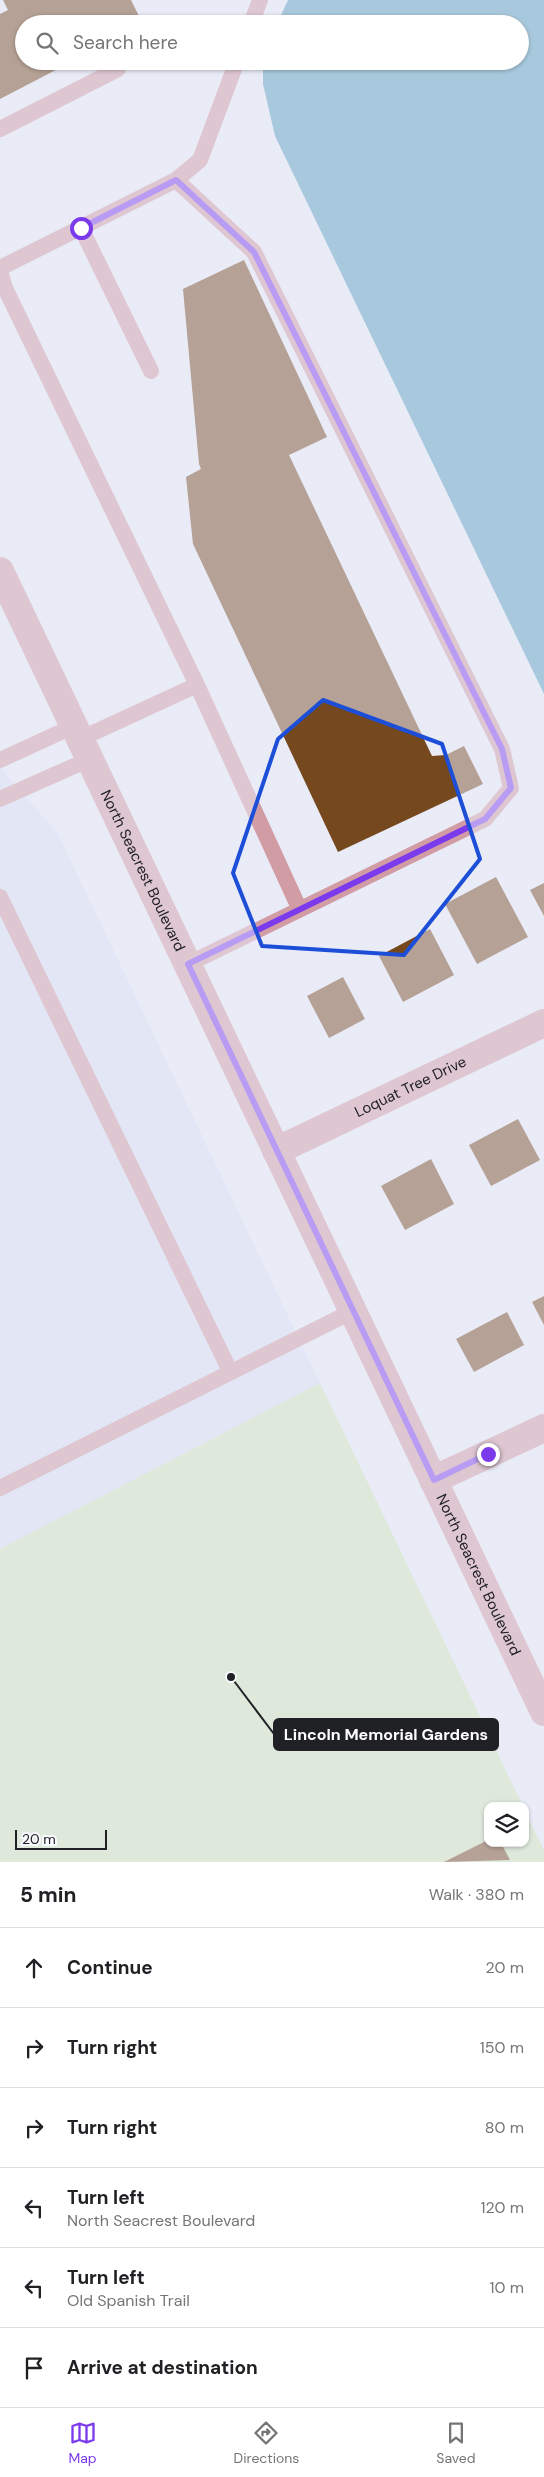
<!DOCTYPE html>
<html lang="en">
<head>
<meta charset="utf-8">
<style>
  body { margin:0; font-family:"DM Sans",sans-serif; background:#f2f2f2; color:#202124 }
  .controls { position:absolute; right:15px; bottom:15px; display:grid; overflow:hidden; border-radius:10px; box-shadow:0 1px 4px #0004 }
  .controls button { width:45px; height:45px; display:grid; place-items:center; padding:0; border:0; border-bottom:1px solid #e0e0e0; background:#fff; color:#202124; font:25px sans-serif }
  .scale { position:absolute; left:15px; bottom:12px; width:92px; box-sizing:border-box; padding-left:5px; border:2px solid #202125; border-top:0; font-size:14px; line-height:18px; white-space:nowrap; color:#202125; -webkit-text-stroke:4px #f8f9fe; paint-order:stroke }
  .stop { position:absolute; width:15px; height:15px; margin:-11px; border:4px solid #7c3aed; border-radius:50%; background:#fff }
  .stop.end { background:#7c3aed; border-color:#fff; box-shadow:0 1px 5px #0008 }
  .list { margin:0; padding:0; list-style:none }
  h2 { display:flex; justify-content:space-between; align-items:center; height:65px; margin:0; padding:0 20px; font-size:21px }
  h2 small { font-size:16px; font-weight:400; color:#757577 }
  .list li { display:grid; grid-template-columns:32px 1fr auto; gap:15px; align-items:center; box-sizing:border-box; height:80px; padding:0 20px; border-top:1px solid #e0e0e0 }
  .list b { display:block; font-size:19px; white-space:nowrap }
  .list p { margin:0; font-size:16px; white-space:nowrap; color:#757577 }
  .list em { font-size:16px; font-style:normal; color:#757577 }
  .icon { flex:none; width:28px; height:28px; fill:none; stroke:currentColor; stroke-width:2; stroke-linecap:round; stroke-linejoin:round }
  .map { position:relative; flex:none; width:544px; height:1862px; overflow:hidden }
  .search { position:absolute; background:#fff; box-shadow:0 1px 4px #0004; left:15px; right:15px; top:15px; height:55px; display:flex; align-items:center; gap:12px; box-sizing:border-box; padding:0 18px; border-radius:28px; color:#757577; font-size:19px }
  .sheet { height:545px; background:#fff }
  nav { display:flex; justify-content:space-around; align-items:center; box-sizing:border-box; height:70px; border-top:1px solid #e0e0e0; background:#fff; font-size:14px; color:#757577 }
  nav a { display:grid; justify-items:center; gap:2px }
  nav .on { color:#7c3aed }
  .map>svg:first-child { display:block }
</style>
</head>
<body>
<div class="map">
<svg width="544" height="1862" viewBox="0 0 544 1862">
  <rect width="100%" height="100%" fill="#e9ebf7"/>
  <!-- built -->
  <path fill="#dbdff1" d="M 0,767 L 58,834 L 320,1383 L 0,1549 Z"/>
  <!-- green -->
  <path fill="#d0e7bb" d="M 320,1383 L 523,1806 L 488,1806 L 488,1843 L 525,1843 L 525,1811 L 544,1850 L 544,1862 L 0,1862 L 0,1549 Z"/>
  <!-- water -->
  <path fill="#599fbd" d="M 288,0 L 544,0 L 544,694 L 275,136 L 263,84 L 263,61 L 520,61 L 520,24 L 277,24 Z"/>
  <!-- building -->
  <path fill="#75481d" d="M 3,0 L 131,0 L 143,24 L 24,24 L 24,61 L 73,61 L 0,99 L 0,14 L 8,10 Z
    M 244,260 L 327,437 L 289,455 L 432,756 L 446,755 L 464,746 L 483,784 L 338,852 L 193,544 L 186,477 L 201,469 L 199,464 L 183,289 Z
    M 496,877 L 528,937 L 477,964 L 445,904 Z
    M 544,883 L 544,916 L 530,890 Z
    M 430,929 L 454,975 L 403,1002 L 379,956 Z
    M 343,977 L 365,1019 L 329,1038 L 307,996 Z
    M 518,1119 L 540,1160 L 491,1186 L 469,1145 Z
    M 431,1159 L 454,1204 L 405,1230 L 381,1186 Z
    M 544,1296 L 544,1325 L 532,1302 Z
    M 507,1312 L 524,1345 L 474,1372 L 456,1339 Z
    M 488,1840 L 488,1843 L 501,1843 L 510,1860 L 444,1862 Z"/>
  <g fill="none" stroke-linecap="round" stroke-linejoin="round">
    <!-- service -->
    <path stroke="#d29ca5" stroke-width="16" d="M 251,24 L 260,0
      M 0,129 L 118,69
      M 176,180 L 254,252 L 502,749 L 511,788 L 485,819 L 188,964
      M 81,228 L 151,371
      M 0,268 L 176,180 L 200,160 L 237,61
      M 0,271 L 5,288 L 197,685 L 299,908
      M 80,739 L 197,685
      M 0,760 L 74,726
      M 0,799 L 90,759
      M 0,897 L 230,1371
      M 0,1488 L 353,1311"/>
    <!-- minor -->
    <g stroke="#d29ca5" stroke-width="28">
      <path id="s1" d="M 276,1151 L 544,1023"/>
      <path d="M 433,1480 L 544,1428"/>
    </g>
    <!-- tertiary -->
    <path stroke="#d29ca5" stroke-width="28" id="s2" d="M 0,571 L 544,1712"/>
  </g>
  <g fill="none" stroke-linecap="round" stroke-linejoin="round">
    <!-- route -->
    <path stroke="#7c3aed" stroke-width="6" d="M 81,228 L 176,180 L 254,252 L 502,749 L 511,788 L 485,819 L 188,964 L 434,1480 L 488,1454"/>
  </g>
  <!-- marked area -->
  <path d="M0 0H544V1862H0ZM 323,700 L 442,744 L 480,859 L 404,955 L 262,946 L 233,873 L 278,739 Z" fill="#e9ebf7" fill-opacity=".55" fill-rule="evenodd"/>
  <path fill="none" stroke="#1d4ed8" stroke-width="4" stroke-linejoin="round" d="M 323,700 L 442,744 L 480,859 L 404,955 L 262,946 L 233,873 L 278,739 Z"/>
  <g text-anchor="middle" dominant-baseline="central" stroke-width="5" stroke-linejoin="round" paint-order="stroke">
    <!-- street labels -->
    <g font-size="15" fill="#202125" stroke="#f8f9fe">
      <text stroke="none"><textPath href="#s2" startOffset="332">North Seacrest Boulevard</textPath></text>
      <text stroke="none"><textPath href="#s1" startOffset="149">Loquat Tree Drive</textPath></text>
      <text stroke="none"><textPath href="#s2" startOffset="1112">North Seacrest Boulevard</textPath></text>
    </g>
  </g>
  <!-- callouts -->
  <path fill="none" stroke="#202125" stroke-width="2" d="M231 1677L274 1734"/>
  <circle fill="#202125" stroke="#f8f9fe" stroke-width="2" cx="231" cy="1677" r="5"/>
  <rect fill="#202125" stroke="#202125" stroke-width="2" x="274" y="1719" width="224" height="31" rx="5"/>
  <g font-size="16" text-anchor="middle" font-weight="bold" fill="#fff">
    <text x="386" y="1740">Lincoln Memorial Gardens</text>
  </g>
</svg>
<div class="controls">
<button><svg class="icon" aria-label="layers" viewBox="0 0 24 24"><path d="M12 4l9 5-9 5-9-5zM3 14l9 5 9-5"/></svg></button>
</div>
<div class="scale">20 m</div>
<div class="stop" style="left:81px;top:228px"></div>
<div class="stop end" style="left:488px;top:1454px"></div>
<div class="search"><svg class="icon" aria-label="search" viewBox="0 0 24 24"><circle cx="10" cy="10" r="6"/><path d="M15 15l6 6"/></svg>Search here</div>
</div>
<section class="sheet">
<h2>5 min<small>Walk · 380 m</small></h2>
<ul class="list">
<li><svg class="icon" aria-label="ahead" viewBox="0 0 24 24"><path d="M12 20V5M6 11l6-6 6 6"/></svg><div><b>Continue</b></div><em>20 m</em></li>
<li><svg class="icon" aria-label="right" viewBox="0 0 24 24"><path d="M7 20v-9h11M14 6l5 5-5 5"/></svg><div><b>Turn right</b></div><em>150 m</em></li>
<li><svg class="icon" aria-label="right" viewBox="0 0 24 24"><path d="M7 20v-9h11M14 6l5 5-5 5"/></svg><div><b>Turn right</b></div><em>80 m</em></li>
<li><svg class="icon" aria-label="left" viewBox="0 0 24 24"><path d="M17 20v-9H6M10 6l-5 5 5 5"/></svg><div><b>Turn left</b><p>North Seacrest Boulevard</p></div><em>120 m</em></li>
<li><svg class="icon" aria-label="left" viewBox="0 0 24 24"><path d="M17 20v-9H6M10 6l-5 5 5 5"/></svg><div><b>Turn left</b><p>Old Spanish Trail</p></div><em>10 m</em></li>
<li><svg class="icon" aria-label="arrive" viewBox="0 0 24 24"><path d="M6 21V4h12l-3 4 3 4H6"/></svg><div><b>Arrive at destination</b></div></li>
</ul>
</section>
<nav>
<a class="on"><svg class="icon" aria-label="map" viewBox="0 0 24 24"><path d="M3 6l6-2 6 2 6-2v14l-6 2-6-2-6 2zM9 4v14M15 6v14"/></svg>Map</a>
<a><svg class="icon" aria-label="directions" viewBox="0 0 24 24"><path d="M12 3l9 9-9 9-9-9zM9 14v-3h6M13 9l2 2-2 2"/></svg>Directions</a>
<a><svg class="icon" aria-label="saved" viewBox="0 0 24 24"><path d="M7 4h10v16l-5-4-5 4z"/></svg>Saved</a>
</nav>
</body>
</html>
